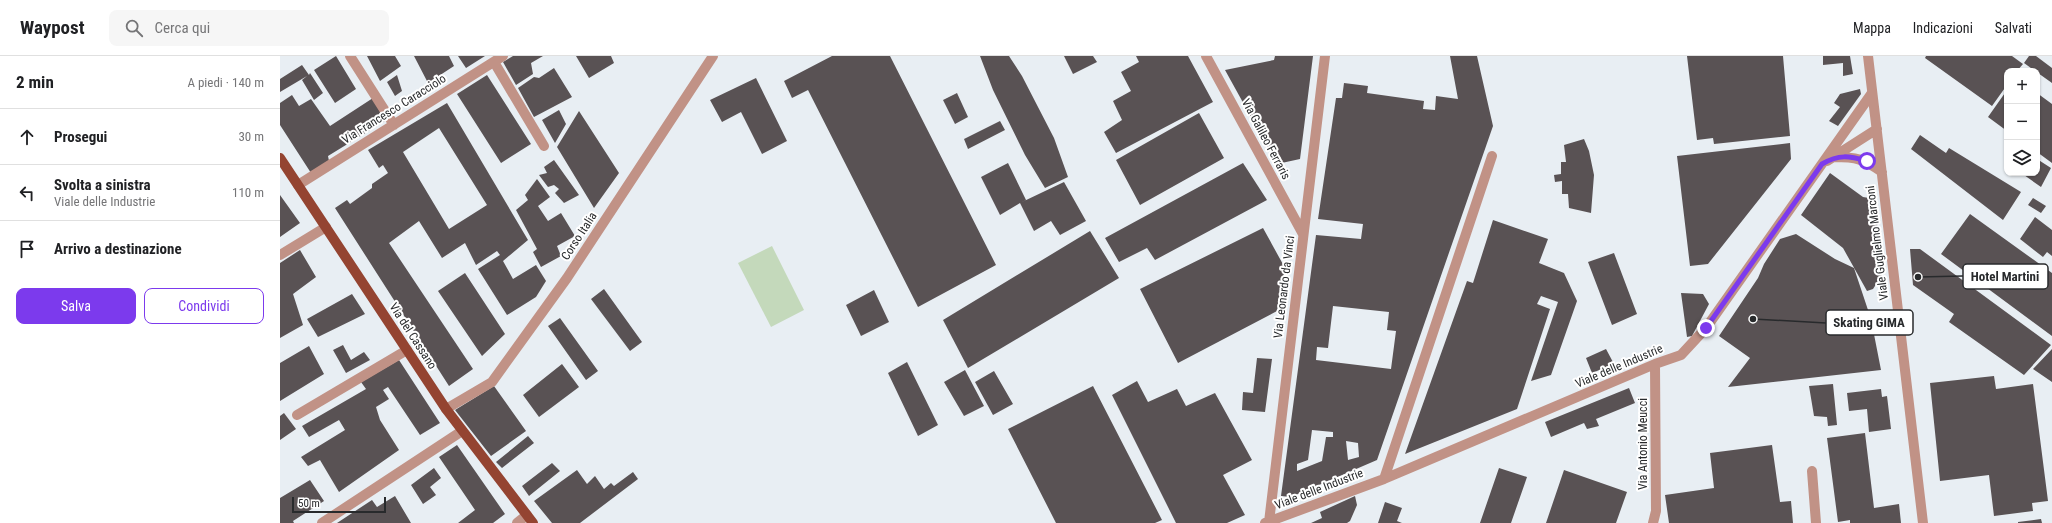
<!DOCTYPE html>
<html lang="it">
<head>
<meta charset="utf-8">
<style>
  body { margin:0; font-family:"Roboto Condensed",sans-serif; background:#f6f6f6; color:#202124 }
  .controls { position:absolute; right:12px; top:12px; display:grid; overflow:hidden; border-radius:8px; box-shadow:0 1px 3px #0004 }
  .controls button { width:36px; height:36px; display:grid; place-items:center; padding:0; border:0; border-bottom:1px solid #e0e0e0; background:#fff; color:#202124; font:20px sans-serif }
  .scale { position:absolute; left:12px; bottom:10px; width:94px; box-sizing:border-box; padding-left:4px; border:2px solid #282a2c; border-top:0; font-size:11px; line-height:14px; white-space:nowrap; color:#282a2c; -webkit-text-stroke:3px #fff; paint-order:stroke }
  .stop { position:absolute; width:12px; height:12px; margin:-9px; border:3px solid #7c3aed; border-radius:50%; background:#fff }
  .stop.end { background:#7c3aed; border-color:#fff; box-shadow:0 1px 4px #0008 }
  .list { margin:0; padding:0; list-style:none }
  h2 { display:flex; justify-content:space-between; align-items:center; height:52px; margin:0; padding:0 16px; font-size:17px }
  h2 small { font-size:13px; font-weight:400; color:#757577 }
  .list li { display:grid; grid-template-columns:26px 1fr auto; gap:12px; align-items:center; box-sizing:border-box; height:56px; padding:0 16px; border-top:1px solid #e0e0e0 }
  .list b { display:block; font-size:15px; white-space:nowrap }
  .list p { margin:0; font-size:13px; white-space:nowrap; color:#757577 }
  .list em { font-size:13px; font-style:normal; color:#757577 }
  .actions { display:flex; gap:8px; padding:12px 16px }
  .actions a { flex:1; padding:9px 0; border:1px solid #7c3aed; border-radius:8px; text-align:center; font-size:14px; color:#7c3aed }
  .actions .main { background:#7c3aed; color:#fff }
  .icon { flex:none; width:22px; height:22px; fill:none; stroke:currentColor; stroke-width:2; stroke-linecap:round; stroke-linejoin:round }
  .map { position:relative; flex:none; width:1772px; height:467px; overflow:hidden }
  header { display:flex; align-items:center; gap:24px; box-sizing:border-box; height:56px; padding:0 20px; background:#fff; border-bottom:1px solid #e0e0e0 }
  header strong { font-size:19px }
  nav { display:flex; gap:22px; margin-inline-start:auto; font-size:14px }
  .search { width:280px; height:36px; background:#f6f6f6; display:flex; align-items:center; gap:10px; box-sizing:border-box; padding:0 14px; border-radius:8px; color:#757577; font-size:15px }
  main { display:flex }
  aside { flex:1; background:#fff }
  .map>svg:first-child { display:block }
</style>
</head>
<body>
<header>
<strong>Waypost</strong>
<div class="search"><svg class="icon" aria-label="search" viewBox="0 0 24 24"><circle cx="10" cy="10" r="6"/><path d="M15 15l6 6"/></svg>Cerca qui</div>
<nav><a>Mappa</a><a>Indicazioni</a><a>Salvati</a></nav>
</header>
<main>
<aside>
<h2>2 min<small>A piedi · 140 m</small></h2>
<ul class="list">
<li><svg class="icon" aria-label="ahead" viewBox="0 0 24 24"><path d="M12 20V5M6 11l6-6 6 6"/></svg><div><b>Prosegui</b></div><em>30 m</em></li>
<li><svg class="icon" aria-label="left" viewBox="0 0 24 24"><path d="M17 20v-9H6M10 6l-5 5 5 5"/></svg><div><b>Svolta a sinistra</b><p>Viale delle Industrie</p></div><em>110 m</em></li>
<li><svg class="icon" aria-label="arrive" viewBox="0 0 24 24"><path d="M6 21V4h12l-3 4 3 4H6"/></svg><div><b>Arrivo a destinazione</b></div></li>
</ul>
<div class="actions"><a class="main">Salva</a><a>Condividi</a></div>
</aside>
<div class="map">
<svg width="1772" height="467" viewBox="0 0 1772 467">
  <rect width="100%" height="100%" fill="#e8eef3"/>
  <!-- garden -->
  <path fill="#c4d9bb" d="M 492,190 L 524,254 L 491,271 L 458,207 Z"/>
  <!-- building -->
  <path fill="#595254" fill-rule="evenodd" d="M 56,0 L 76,33 L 55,47 L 34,14 Z
    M 87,0 L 115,0 L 121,10 L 100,25 Z
    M 134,0 L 169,0 L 174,10 L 148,27 Z
    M 178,0 L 205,0 L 186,12 Z
    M 233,0 L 263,0 L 251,7 L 253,18 L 236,29 L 223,6 Z
    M 296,0 L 331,0 L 334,7 L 309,22 Z
    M 552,0 L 610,0 L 716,209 L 638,251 L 528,34 L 512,42 L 504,25 Z
    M 700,0 L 729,0 L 742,20 L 774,82 L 788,121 L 765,132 L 745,99 L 713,34 Z
    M 784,0 L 813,0 L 817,6 L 793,18 Z
    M 856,0 L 908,0 L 933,46 L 836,97 L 824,76 L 842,64 L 833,45 L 851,35 L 841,16 L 859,6 Z
    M 995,0 L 1033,0 L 1020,103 L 997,108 L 945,14 L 994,4 Z
    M 1170,0 L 1197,0 L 1213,70 L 1097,404 L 1011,441 L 1001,440 L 1036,179 L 1081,183 L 1083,168 L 1038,163 L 1056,42 L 1062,42 L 1064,27 L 1088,30 L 1087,37 L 1144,45 L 1143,53 L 1155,54 L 1156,40 L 1178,43 ZM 1053,250 L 1109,256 L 1107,274 L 1116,275 L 1111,313 L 1036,304 L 1037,291 L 1048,292 ZM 1032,374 L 1053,376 L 1053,381 L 1046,381 L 1042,405 L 1017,415 L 1017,408 L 1028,404 ZM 1066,385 L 1078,387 L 1079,401 L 1068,404 Z
    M 1407,0 L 1503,0 L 1510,80 L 1434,88 L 1433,82 L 1417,84 Z
    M 1543,0 L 1570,0 L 1573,18 L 1563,20 L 1563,7 L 1543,9 Z
    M 1646,0 L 1732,0 L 1743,8 L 1737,15 L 1727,15 L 1727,29 L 1712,50 L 1645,2 Z
    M 1749,0 L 1756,0 L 1772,12 L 1772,27 L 1744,7 Z
    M 22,9 L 29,19 L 30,17 L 43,37 L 34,44 L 22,24 L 27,20 L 0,36 L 0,23 Z
    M 274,12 L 292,41 L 254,61 L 238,32 L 254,21 L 259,22 Z
    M 117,19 L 122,35 L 115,40 L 107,26 Z
    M 207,19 L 251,88 L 221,107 L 177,38 Z
    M 476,22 L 507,85 L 482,98 L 461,56 L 442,66 L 430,44 Z
    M 1580,33 L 1581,38 L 1558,70 L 1549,65 L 1560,51 L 1554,47 L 1560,38 Z
    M 1727,34 L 1727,75 L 1708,61 Z
    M 677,37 L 688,61 L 675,68 L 663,44 Z
    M 1757,37 L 1772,48 L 1772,107 L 1757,96 Z
    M 12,39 L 19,50 L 31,43 L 50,70 L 93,42 L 105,65 L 48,100 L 49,105 L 31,117 L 0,69 L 0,47 Z
    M 167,47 L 248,184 L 223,205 L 233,223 L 256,209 L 266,225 L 256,241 L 227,259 L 198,213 L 220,199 L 217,195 L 196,209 L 185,187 L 162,202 L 139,165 L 109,187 L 193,313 L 169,330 L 55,152 L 67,144 L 70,148 L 92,132 L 92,128 L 108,117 L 103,109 L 99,112 L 88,94 ZM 159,72 L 207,149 L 169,173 L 123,96 Z
    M 279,54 L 286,68 L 275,87 L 262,64 Z
    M 299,55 L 339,117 L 314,152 L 277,91 Z
    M 919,57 L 944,102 L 860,149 L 836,104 Z
    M 720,65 L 725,74 L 688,93 L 684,83 Z
    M 1640,79 L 1666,97 L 1669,92 L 1741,136 L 1723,164 L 1631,93 Z
    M 1304,83 L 1309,95 L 1314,119 L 1311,157 L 1289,152 L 1288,138 L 1282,138 L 1282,125 L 1275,126 L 1274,119 L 1281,118 L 1281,106 L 1286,106 L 1284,89 Z
    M 1510,87 L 1511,103 L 1428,208 L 1410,210 L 1397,100 Z
    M 1757,103 L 1771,112 L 1761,131 L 1744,119 L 1746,117 L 1757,117 Z
    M 274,104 L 299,139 L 284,147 L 275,137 L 279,133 L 274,129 L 268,131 L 259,119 L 267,117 L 264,111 Z
    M 728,107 L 746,144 L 742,146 L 784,126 L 806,165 L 780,179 L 771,165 L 754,175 L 740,147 L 720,159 L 701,121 Z
    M 963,107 L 987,144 L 875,204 L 867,192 L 839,206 L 825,182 Z
    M 1550,117 L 1583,141 L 1595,143 L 1602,219 L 1593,233 L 1587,235 L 1563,192 L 1521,159 Z
    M 257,123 L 270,141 L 258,150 L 268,165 L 281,157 L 295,180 L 277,190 L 281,200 L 261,211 L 253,196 L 257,193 L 236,154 L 248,144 L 245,139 Z
    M 0,139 L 20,167 L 0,181 Z
    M 1753,142 L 1766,150 L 1761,157 L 1748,149 Z
    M 1690,158 L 1772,217 L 1772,280 L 1661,198 Z
    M 1755,161 L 1772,174 L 1772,200 L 1767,196 L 1763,201 L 1740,183 Z
    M 1213,164 L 1268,183 L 1259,207 L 1284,217 L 1297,245 L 1271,319 L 1251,325 L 1278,246 L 1261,240 L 1257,248 L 1270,253 L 1237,353 L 1125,398 L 1187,225 L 1193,227 Z
    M 983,172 L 1005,212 L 997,255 L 898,307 L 860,233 Z
    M 810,175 L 839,222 L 688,312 L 663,264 Z
    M 1516,178 L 1555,203 L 1574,212 L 1591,263 L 1601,314 L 1448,331 L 1470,302 L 1439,280 L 1478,222 L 1484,208 L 1500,183 Z
    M 1630,193 L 1640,193 L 1771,289 L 1744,319 L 1669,266 L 1674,258 L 1633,229 Z
    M 20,194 L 36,221 L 13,238 L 23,269 L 0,282 L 0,207 Z
    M 1334,197 L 1357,258 L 1332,269 L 1308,206 Z
    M 185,217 L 225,278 L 202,300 L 158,235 Z
    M 324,233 L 362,286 L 350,295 L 311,243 Z
    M 594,234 L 609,266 L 581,280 L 566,249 Z
    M 1401,237 L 1423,238 L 1429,248 L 1412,280 L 1407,281 Z
    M 72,238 L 85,258 L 38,281 L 27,263 Z
    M 280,262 L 318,315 L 306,324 L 268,270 Z
    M 63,289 L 71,304 L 84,296 L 90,304 L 66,317 L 53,294 Z
    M 29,290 L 44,318 L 0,345 L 0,307 Z
    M 1326,293 L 1334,308 L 1312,317 L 1306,302 Z
    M 1772,293 L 1772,326 L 1753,313 Z
    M 977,302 L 992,303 L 985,356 L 962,354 L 963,336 L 973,337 Z
    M 119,304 L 160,367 L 140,379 L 108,331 L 103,334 L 109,343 L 96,351 L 100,364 L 119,394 L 59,436 L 40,404 L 28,410 L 21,401 L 65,374 L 59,364 L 29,381 L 22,370 L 86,333 L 81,326 Z
    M 627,306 L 658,369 L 638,380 L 608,317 Z
    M 282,308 L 299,331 L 259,361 L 243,339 Z
    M 685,314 L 704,350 L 684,360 L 664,326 Z
    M 714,315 L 733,348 L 713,359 L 695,326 Z
    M 1714,320 L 1716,333 L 1753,328 L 1768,445 L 1752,447 L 1753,455 L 1714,460 L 1709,419 L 1660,425 L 1650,327 Z
    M 857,325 L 868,346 L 897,333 L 906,350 L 935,337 L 972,404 L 943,419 L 965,459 L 947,467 L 896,467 L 832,339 Z
    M 1553,328 L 1557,369 L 1548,370 L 1547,361 L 1534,360 L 1529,330 Z
    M 214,330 L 246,375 L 211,400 L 175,354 Z
    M 813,330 L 882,464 L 875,467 L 776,467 L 728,373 Z
    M 1349,332 L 1355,347 L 1316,363 L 1319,370 L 1307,373 L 1304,367 L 1271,381 L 1265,366 Z
    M 1601,333 L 1602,341 L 1607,340 L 1611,373 L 1589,376 L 1587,353 L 1569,355 L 1567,337 Z
    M 4,357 L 16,373 L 0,384 L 0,360 Z
    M 1585,377 L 1594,452 L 1619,448 L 1621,467 L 1570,467 L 1570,464 L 1558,466 L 1547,382 Z
    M 248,380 L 254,387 L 222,412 L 216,406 Z
    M 177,389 L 225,458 L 213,467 L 178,467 L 195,454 L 159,401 Z
    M 1492,389 L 1500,446 L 1511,445 L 1513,467 L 1389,467 L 1385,439 L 1434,432 L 1430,397 Z
    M 272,407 L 280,415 L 249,440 L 242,430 Z
    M 154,412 L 161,422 L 150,431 L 156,439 L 143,448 L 131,429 Z
    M 1219,412 L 1247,421 L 1231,467 L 1200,467 Z
    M 297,414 L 307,428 L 315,420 L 324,433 L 331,427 L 334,430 L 353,416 L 358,423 L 300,467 L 272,467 L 254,445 Z
    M 1284,414 L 1347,436 L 1336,467 L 1266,467 Z
    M 30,424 L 44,445 L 13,465 L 14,467 L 0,467 L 0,442 Z
    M 115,440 L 131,467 L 57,467 L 92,444 L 97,451 Z
    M 1075,440 L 1077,449 L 1070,465 L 1067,467 L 1031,467 L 1042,462 L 1040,456 Z
    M 1105,446 L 1122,452 L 1117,465 L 1122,467 L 1098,467 Z
    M 1761,463 L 1762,467 L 1738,467 L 1738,466 Z"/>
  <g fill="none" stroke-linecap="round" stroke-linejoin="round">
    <!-- minor -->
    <path stroke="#c19286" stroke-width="10" d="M 70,0 L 114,69
      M 926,0 L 1023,178
      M 1588,0 L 1643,467
      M 214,6 L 264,90
      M 1554,101 C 1576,101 1584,103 1602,116
      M 1547,105 L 1597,73
      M 18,129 L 223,0
      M 0,199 L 46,171
      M 166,353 L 212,326 L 287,222 L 433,0
      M 17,359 L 127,294
      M 1532,415 L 1536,467
      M 1104,423 L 1212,100
      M 989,466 L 1045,0
      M 42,467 L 182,375
      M 237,467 L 247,459
      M 985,467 L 1104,423 L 1375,308 L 1401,299 L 1426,272 L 1592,37
      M 1373,467 L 1376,455 L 1375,308"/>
    <!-- major -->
    <path stroke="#944431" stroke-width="10" d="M 0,102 L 166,353 L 253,467"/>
  </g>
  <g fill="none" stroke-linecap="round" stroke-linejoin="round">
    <!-- route -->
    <path stroke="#7c3aed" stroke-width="5" d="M 1426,272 L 1542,108 C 1559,98 1569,100 1587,105"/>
  </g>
  <g text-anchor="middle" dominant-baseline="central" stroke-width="4" stroke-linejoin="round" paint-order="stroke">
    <!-- street labels -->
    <g font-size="12" fill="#282a2c" stroke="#fff">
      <text transform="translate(114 53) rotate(-32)">Via Francesco Caracciolo</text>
      <text transform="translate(986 83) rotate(62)">Via Galileo Ferraris</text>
      <text transform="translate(299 180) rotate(-57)">Corso Italia</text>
      <text transform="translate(1597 187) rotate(-97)">Viale Guglielmo Marconi</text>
      <text transform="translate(1004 231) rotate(-83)">Via Leonardo da Vinci</text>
      <text transform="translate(133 280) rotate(57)">Via del Cassano</text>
      <text transform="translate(1339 310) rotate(-23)">Viale delle Industrie</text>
      <text transform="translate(1363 388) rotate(-90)">Via Antonio Meucci</text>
      <text transform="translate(1039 433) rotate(-21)">Viale delle Industrie</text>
    </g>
  </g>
  <!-- callouts -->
  <path fill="none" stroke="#282a2c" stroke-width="1.5" d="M1638 221L1683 220M1473 263L1546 267"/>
  <g fill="#282a2c" stroke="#fff" stroke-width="1.5">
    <circle cx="1638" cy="221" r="4"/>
    <circle cx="1473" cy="263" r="4"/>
  </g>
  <g fill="#fff" stroke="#282a2c" stroke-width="1.5">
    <rect x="1683" y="208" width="85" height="25" rx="4"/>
    <rect x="1546" y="254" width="87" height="25" rx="4"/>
  </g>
  <g font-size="13" text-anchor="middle" font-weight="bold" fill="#282a2c">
    <text x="1725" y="225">Hotel Martini</text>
    <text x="1589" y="271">Skating GIMA</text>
  </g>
</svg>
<div class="controls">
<button>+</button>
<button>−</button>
<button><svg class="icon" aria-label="layers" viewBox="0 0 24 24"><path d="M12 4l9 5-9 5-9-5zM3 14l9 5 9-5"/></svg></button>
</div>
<div class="scale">50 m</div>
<div class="stop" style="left:1587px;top:105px"></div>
<div class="stop end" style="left:1426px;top:272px"></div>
</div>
</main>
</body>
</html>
